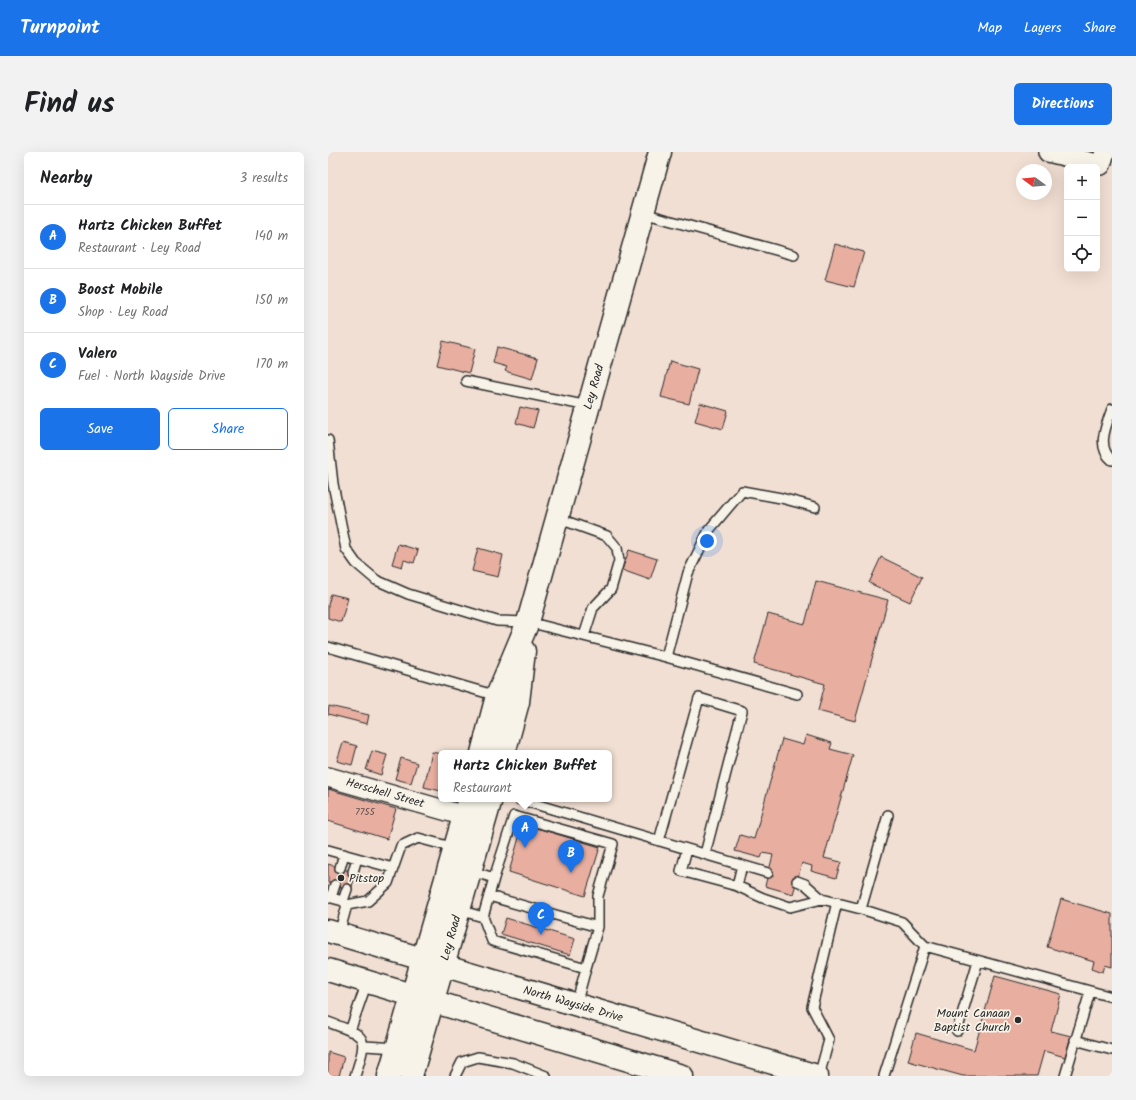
<!DOCTYPE html>
<html lang="en">
<head>
<meta charset="utf-8">
<style>
  body { margin:0; font-family:Kalam,sans-serif; background:#f2f2f2; color:#202124 }
  .controls { position:absolute; right:12px; top:12px; display:grid; overflow:hidden; border-radius:6px; box-shadow:0 4px 16px #0002 }
  .controls button { width:36px; height:36px; display:grid; place-items:center; padding:0; border:0; border-bottom:1px solid #e0e0e0; background:#fff; color:#202124; font:20px sans-serif }
  .compass { position:absolute; left:688px; top:12px; width:36px; height:36px; border-radius:50%; background:#fff; box-shadow:0 4px 16px #0002; rotate:286deg }
  .you { position:absolute; left:379px; top:389px; width:14px; height:14px; margin:-10px; border:3px solid #fff; border-radius:50%; background:#1a73e8; box-shadow:0 0 0 6px #1a73e833 }
  .badge { display:grid; place-items:center; width:26px; height:26px; border-radius:50%; background:#1a73e8; color:#fff; font-size:13px; font-weight:700 }
  .pin { position:absolute; translate:-50% -33px; filter:drop-shadow(0 1px 2px #0008) }
  .pin::after { content:''; position:absolute; top:21px; width:14px; height:12px; background:inherit; clip-path:polygon(0 0,100% 0,50% 100%) }
  .popup { position:absolute; left:110px; top:598px; width:174px; height:52px; box-sizing:border-box; display:grid; place-content:center; border-radius:6px; background:#fff; filter:drop-shadow(0 1px 3px #0005); font-size:13px; white-space:nowrap; color:#757577 }
  .popup b { font-size:15px; color:#202124 }
  .popup::after { content:''; position:absolute; left:50%; top:100%; margin-left:-8px; border:8px solid transparent; border-top-color:#fff }
  .list { margin:0; padding:0; list-style:none }
  h2 { display:flex; justify-content:space-between; align-items:center; height:52px; margin:0; padding:0 16px; font-size:17px }
  h2 small { font-size:13px; font-weight:400; color:#757577 }
  .list li { display:grid; grid-template-columns:26px 1fr auto; gap:12px; align-items:center; box-sizing:border-box; height:64px; padding:0 16px; border-top:1px solid #e0e0e0 }
  .list b { display:block; font-size:15px; white-space:nowrap }
  .list p { margin:0; font-size:13px; white-space:nowrap; color:#757577 }
  .list em { font-size:13px; font-style:normal; color:#757577 }
  .actions { display:flex; gap:8px; padding:12px 16px }
  .actions a { flex:1; padding:9px 0; border:1px solid #1a73e8; border-radius:6px; text-align:center; font-size:14px; color:#1a73e8 }
  .actions .main { background:#1a73e8; color:#fff }
  .icon { flex:none; width:22px; height:22px; fill:none; stroke:currentColor; stroke-width:2; stroke-linecap:round; stroke-linejoin:round }
  .map { position:relative; flex:none; width:784px; height:924px; overflow:hidden; border-radius:6px }
  header { display:flex; align-items:center; gap:24px; box-sizing:border-box; height:56px; padding:0 20px; background:#1a73e8; color:#fff }
  header strong { font-size:19px }
  nav { display:flex; gap:22px; margin-inline-start:auto; font-size:14px }
  .intro { display:flex; align-items:center; justify-content:space-between; box-sizing:border-box; height:96px; padding:0 24px }
  h1 { margin:0; font-size:28px }
  .button { padding:10px 18px; border-radius:6px; background:#1a73e8; color:#fff; font-size:14px; font-weight:700 }
  main { display:flex; gap:24px; padding:0 24px }
  aside { flex:1; background:#fff; border-radius:6px; box-shadow:0 4px 16px #0002 }
  .map>svg:first-child { display:block }
</style>
</head>
<body>
<header>
<strong>Turnpoint</strong>
<nav><a>Map</a><a>Layers</a><a>Share</a></nav>
</header>
<div class="intro"><h1>Find us</h1><a class="button">Directions</a></div>
<main>
<aside>
<h2>Nearby<small>3 results</small></h2>
<ul class="list">
<li><span class="badge">A</span><div><b>Hartz Chicken Buffet</b><p>Restaurant · Ley Road</p></div><em>140 m</em></li>
<li><span class="badge">B</span><div><b>Boost Mobile</b><p>Shop · Ley Road</p></div><em>150 m</em></li>
<li><span class="badge">C</span><div><b>Valero</b><p>Fuel · North Wayside Drive</p></div><em>170 m</em></li>
</ul>
<div class="actions"><a class="main">Save</a><a>Share</a></div>
</aside>
<div class="map">
<svg width="784" height="924" viewBox="0 0 784 924">
  <rect width="100%" height="100%" fill="#f2dfd3"/>
  <filter id="ink" filterUnits="userSpaceOnUse"><feTurbulence type="fractalNoise" baseFrequency=".025" numOctaves="2"/><feDisplacementMap in="SourceGraphic" scale="8" xChannelSelector="R" yChannelSelector="G"/><feConvolveMatrix kernelMatrix="1 2 1 2 8 2 1 2 1" color-interpolation-filters="sRGB"/></filter>
  <g filter="url(#ink)">
    <!-- building -->
    <path fill="#e8afa1" stroke="#2b2b2b" d="M 507,92 L 536,100 L 526,135 L 497,128 Z
      M 115,189 L 147,197 L 141,221 L 109,213 Z
      M 169,195 L 210,206 L 204,227 L 177,219 L 179,215 L 165,211 Z
      M 342,209 L 370,217 L 361,252 L 333,245 Z
      M 372,251 L 400,259 L 395,277 L 367,269 Z
      M 192,255 L 210,259 L 205,276 L 188,271 Z
      M 70,392 L 90,398 L 86,411 L 76,408 L 74,415 L 64,412 Z
      M 150,396 L 175,403 L 170,425 L 144,419 Z
      M 301,398 L 329,407 L 322,428 L 294,418 Z
      M 553,405 L 594,425 L 582,450 L 541,431 Z
      M 488,429 L 560,448 L 527,569 L 490,559 L 497,532 L 426,512 L 440,462 L 477,472 Z
      M 3,442 L 20,446 L 13,470 L 0,466 L 0,453 Z
      M 1,554 L 41,563 L 39,572 L 0,562 Z
      M 478,583 L 504,591 L 502,597 L 525,603 L 496,706 L 513,710 L 508,726 L 483,719 L 484,714 L 474,711 L 465,742 L 437,734 L 445,703 L 435,701 L 433,706 L 407,699 L 412,683 L 426,687 L 454,587 L 475,593 Z
      M 15,590 L 29,594 L 24,613 L 9,609 Z
      M 44,599 L 59,603 L 53,623 L 38,618 Z
      M 104,600 L 113,602 L 113,639 L 96,635 Z
      M 73,606 L 89,611 L 83,631 L 67,627 Z
      M 0,637 L 68,657 L 59,687 L 0,669 Z
      M 195,672 L 272,695 L 257,744 L 181,720 Z
      M 0,712 L 28,721 L 23,738 L 0,731 Z
      M 733,747 L 784,762 L 784,815 L 777,813 L 775,820 L 764,816 L 766,809 L 719,795 Z
      M 178,766 L 247,787 L 242,803 L 173,782 Z
      M 667,824 L 733,842 L 723,879 L 743,884 L 737,905 L 716,899 L 709,924 L 635,924 L 580,909 L 588,881 L 646,898 Z
      M 0,900 L 16,905 L 11,924 L 0,924 Z"/>
    <g fill="none" stroke-linecap="round" stroke-linejoin="round">
      <!-- lane casing -->
      <g stroke="#2b2b2b" stroke-width="12">
        <path id="lane" d="M 315,61 L 466,103
          M 138,229 L 260,254
          M 784,257 C 778,274 768,295 784,308
          M 0,288 L 5,332 L 18,397 L 28,411 L 48,428 L 80,442 L 169,469 L 200,470 L 338,505 L 469,542
          M 229,366 L 279,384 L 289,396 L 291,409 L 283,437 L 265,456 L 256,484
          M 0,495 L 169,544
          M 338,505 L 360,421 L 381,378 L 414,339 L 453,346 L 487,355
          M 190,647 L 440,721
          M 331,689 L 371,546 L 414,559 L 377,702
          M 359,697 L 353,719 L 409,734 L 435,746 L 462,755 L 494,747 L 533,757 L 574,770 L 597,794
          M 0,698 L 65,716
          M 12,716 L 16,702
          M 143,719 L 166,726 L 155,765
          M 25,720 L 29,706
          M 166,726 L 186,664 L 285,692 L 270,744 L 270,775
          M 469,729 L 477,732 L 494,747
          M 409,734 L 414,713
          M 161,744 L 270,775 L 258,816
          M 0,745 L 15,749 L 19,753 L 11,782
          M 3,745 L 7,733
          M 15,749 L 19,737
          M 19,753 L 40,749 L 60,731 L 73,694 L 90,686 L 127,696
          M 533,757 L 560,663
          M 131,758 L 155,765 L 164,789 L 258,816 L 248,853
          M 0,870 C 40,885 40,883 27,924
          M 22,879 L 39,830
          M 629,879 L 650,809
          M 747,888 L 784,898
          M 37,894 L 69,896
          M 127,924 L 134,910 L 150,905 L 185,911 L 218,924
          M 491,924 L 501,888 L 484,855 L 509,750
          M 556,924 L 597,794 L 784,845
          M 737,924 L 762,840"/>
      </g>
      <!-- street casing -->
      <g stroke="#2b2b2b" stroke-width="22">
        <path id="street" d="M 720,0 L 773,13 L 777,0
          M 0,625 L 137,664"/>
      </g>
      <!-- secondary casing -->
      <g stroke="#2b2b2b" stroke-width="25">
        <path id="secondary" d="M 154,601 L 169,544 L 200,470 L 332,0
          M 176,601 L 190,550 L 196,499
          M 0,779 L 489,924
          M 0,818 L 354,924
          M 61,924 L 141,647
          M 83,924 L 163,647"/>
      </g>
      <!-- lane -->
      <use href="#lane" stroke="#f7f3e8" stroke-width="9"/>
      <!-- street -->
      <use href="#street" stroke="#f7f3e8" stroke-width="19"/>
      <!-- secondary -->
      <use href="#secondary" stroke="#f7f3e8" stroke-width="22"/>
    </g>
  </g>
  <!-- markers -->
  <g fill="#2b2b2b" stroke="#f7f3e8" stroke-width="1.5">
    <circle cx="13" cy="726" r="4"/>
    <circle cx="690" cy="868" r="4"/>
  </g>
  <g text-anchor="middle" dominant-baseline="central" stroke-width="3.5" stroke-linejoin="round" paint-order="stroke">
    <!-- number labels -->
    <g font-size="10" fill="#5a4c48">
      <text x="37" y="660">7755</text>
    </g>
    <!-- street labels -->
    <g font-size="12" fill="#2b2b2b" stroke="#f7f3e8">
      <text transform="translate(266 235) rotate(-74)">Ley Road</text>
      <text transform="translate(57 641) rotate(16)">Herschell Street</text>
      <text transform="translate(123 786) rotate(-74)">Ley Road</text>
      <text transform="translate(245 852) rotate(16)">North Wayside Drive</text>
    </g>
    <!-- poi labels -->
    <g font-size="12" fill="#2b2b2b" stroke="#f7f3e8" text-anchor="start">
      <text x="21" y="726">Pitstop</text>
      <text x="682" y="861" text-anchor="end">Mount Canaan<tspan x="682" dy="14">Baptist Church</tspan></text>
    </g>
  </g>
</svg>
<div class="controls">
<button>+</button>
<button>−</button>
<button><svg class="icon" aria-label="locate" viewBox="0 0 24 24"><circle cx="12" cy="12" r="6"/><path d="M12 2v4M12 18v4M2 12h4M18 12h4"/></svg></button>
</div>
<svg class="compass" viewBox="-18 -18 36 36"><path d="M0-13l5 13h-10z" fill="#e53935"/><path d="M0 13l5-13h-10z" fill="#757577"/></svg>
<div class="you"></div>
<div class="pin badge" style="left:197px;top:696px">A</div>
<div class="popup"><b>Hartz Chicken Buffet</b>Restaurant</div>
<div class="pin badge" style="left:243px;top:721px">B</div>
<div class="pin badge" style="left:213px;top:783px">C</div>
</div>
</main>
</body>
</html>
